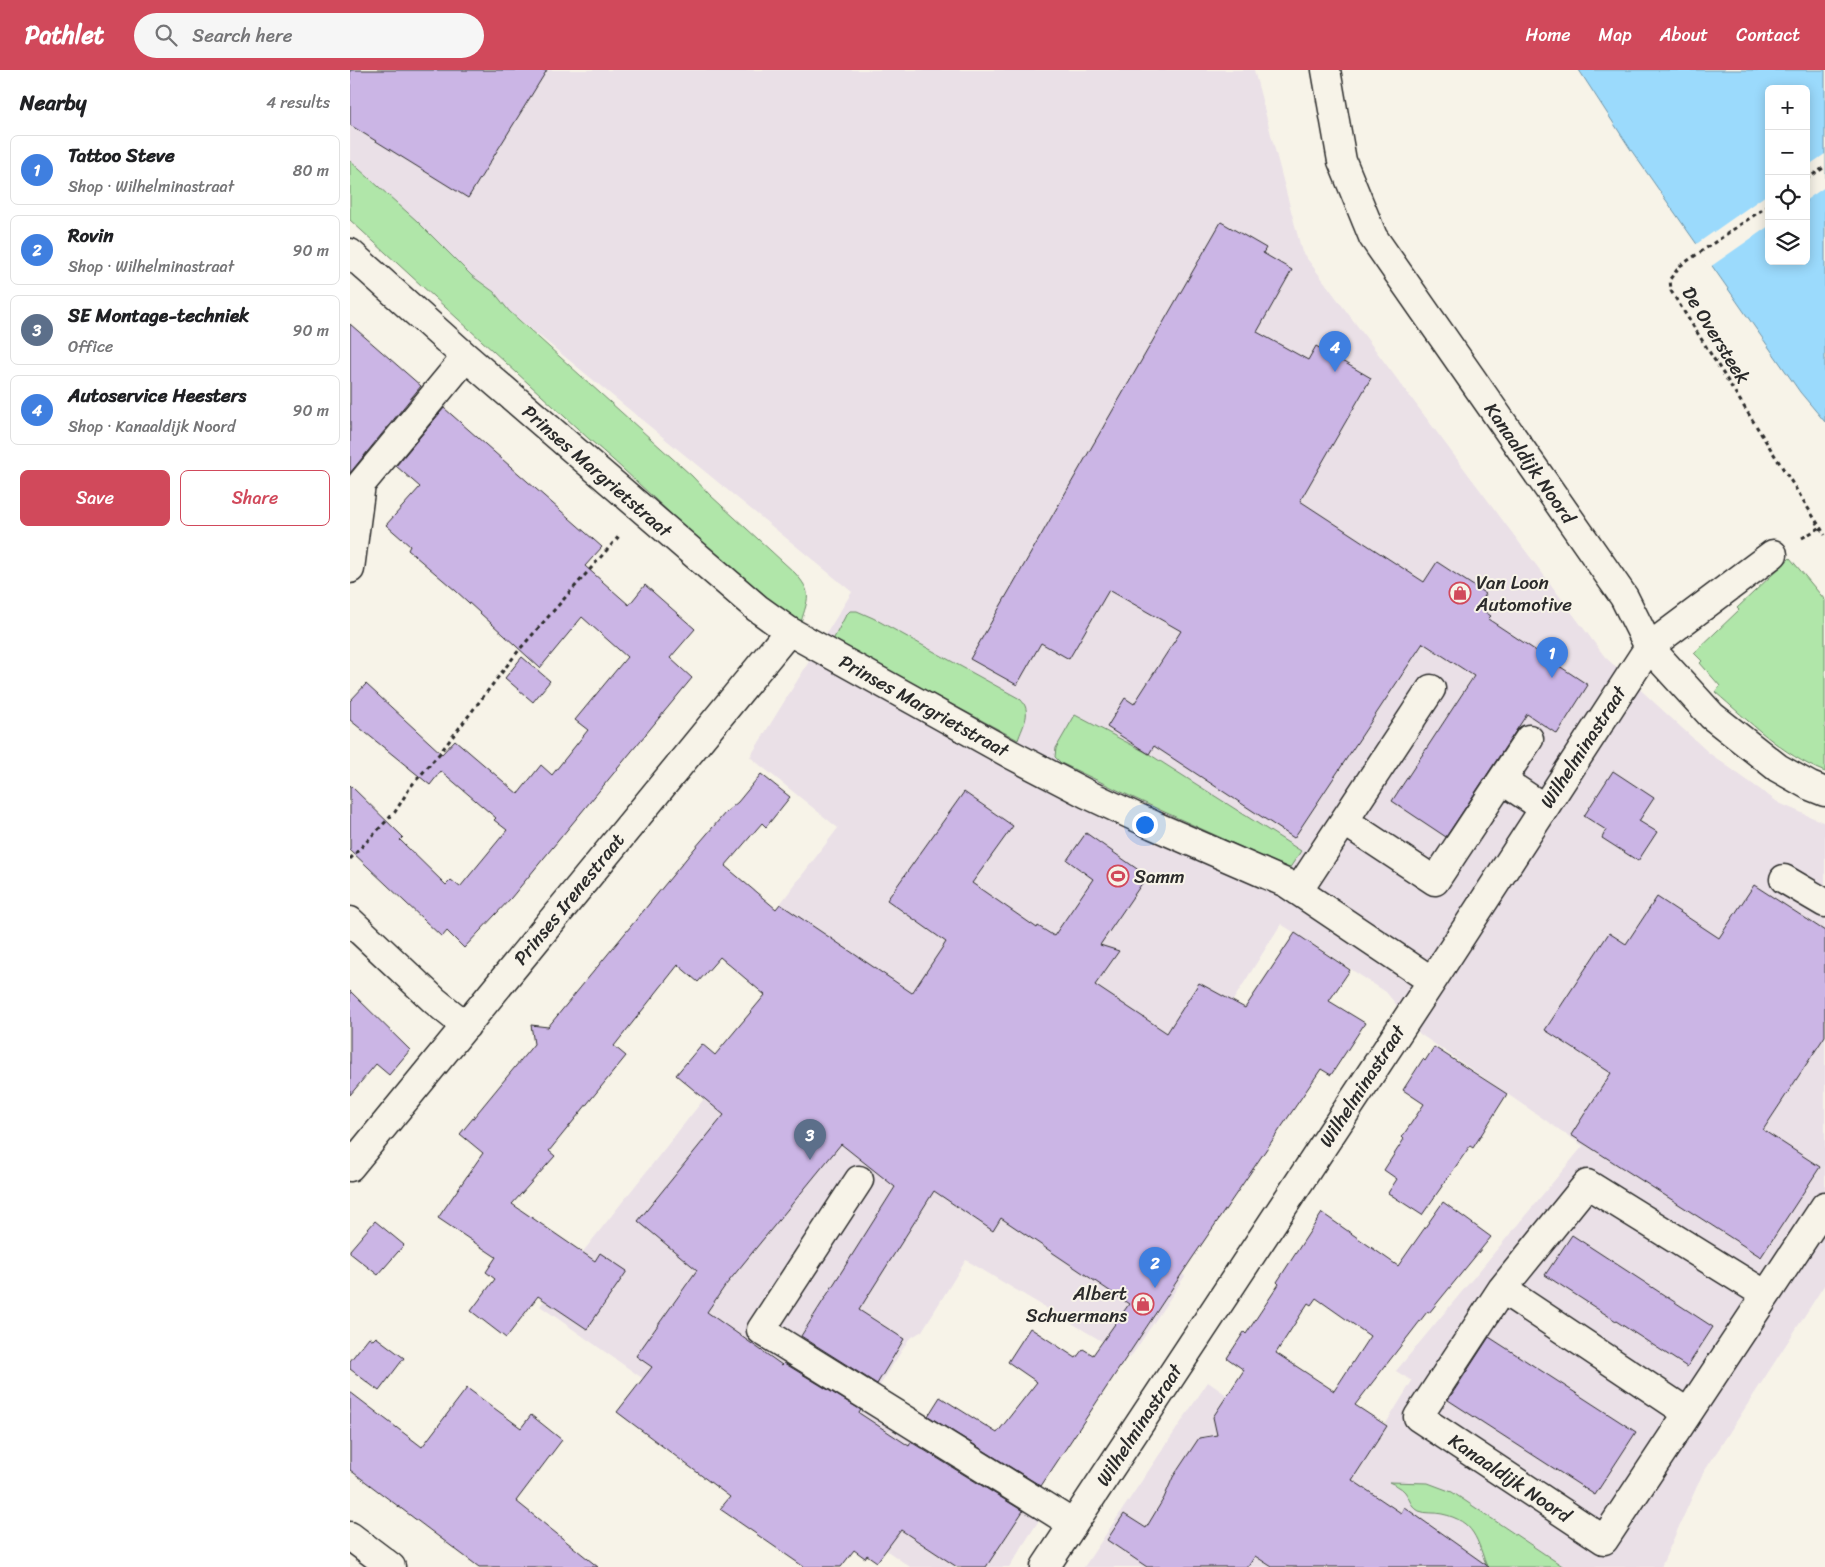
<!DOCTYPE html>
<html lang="en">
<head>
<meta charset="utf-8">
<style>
  body { margin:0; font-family:Sriracha,sans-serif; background:#f6f6f6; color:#202124 }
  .controls { position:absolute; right:15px; top:15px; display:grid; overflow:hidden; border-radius:8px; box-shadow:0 2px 12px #0003 }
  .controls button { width:45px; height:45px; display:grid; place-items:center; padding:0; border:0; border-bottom:1px solid #e0e0e0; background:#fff; color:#202124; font:25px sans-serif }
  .you { position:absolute; left:794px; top:754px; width:18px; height:18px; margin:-12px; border:4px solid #fff; border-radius:50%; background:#1a73e8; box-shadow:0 0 0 8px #1a73e833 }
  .badge { display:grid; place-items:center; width:32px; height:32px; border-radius:50%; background:#d1495b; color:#fff; font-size:16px; font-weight:700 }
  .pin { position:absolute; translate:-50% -41px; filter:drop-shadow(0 1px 2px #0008) }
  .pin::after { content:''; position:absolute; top:26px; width:18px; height:15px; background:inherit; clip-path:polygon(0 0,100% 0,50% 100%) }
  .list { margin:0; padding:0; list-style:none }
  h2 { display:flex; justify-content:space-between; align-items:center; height:65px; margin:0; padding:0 20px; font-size:21px }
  h2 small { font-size:16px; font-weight:400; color:#757577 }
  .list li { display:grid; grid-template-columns:32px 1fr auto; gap:15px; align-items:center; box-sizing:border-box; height:70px; margin:0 10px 10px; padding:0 10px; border:1px solid #e0e0e0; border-radius:8px }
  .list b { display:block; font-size:19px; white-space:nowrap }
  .list p { margin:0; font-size:16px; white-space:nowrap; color:#757577 }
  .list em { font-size:16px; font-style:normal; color:#757577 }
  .actions { display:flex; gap:10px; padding:15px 20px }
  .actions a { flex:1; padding:11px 0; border:1px solid #d1495b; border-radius:8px; text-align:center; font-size:18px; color:#d1495b }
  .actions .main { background:#d1495b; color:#fff }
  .icon { flex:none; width:28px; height:28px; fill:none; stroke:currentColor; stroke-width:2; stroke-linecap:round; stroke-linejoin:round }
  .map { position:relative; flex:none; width:1475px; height:1497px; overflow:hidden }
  header { display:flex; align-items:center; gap:30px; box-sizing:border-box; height:70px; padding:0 25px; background:#d1495b; color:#fff }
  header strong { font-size:24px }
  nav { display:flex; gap:28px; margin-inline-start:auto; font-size:18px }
  .search { width:350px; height:45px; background:#f6f6f6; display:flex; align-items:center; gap:12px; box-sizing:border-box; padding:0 18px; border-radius:28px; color:#757577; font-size:19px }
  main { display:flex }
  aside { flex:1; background:#fff }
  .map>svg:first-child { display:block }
</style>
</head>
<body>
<header>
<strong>Pathlet</strong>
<div class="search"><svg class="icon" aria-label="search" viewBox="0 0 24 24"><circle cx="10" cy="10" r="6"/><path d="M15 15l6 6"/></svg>Search here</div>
<nav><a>Home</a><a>Map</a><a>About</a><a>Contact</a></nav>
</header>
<main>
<aside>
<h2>Nearby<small>4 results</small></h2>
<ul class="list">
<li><span class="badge" style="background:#3f7fe0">1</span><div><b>Tattoo Steve</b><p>Shop · Wilhelminastraat</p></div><em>80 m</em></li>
<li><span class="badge" style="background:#3f7fe0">2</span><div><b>Rovin</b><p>Shop · Wilhelminastraat</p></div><em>90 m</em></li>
<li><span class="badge" style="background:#5c6f8a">3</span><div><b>SE Montage-techniek</b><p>Office</p></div><em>90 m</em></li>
<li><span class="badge" style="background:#3f7fe0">4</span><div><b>Autoservice Heesters</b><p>Shop · Kanaaldijk Noord</p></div><em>90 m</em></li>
</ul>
<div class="actions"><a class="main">Save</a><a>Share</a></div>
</aside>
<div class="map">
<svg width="1475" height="1497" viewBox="0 0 1475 1497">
  <rect width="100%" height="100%" fill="#f7f3e8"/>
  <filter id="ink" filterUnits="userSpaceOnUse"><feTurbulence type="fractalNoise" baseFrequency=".02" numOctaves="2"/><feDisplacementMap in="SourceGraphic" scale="10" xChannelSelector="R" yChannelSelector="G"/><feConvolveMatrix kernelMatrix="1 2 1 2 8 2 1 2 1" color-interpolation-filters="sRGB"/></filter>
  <g filter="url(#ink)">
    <!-- built -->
    <path fill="#eae0e7" d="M 0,0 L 904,0 L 952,182 L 1255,587 L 1359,683 L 1429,733 L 1475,753 L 1475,1214 L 1352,1405 L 1311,1497 L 734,1497 L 858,1312 L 1000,1412 L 1062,1311 L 1046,1301 L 1233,1076 L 1070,964 L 1036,922 L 931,854 L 850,983 L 737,1140 L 835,1206 L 780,1288 L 616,1190 L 572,1261 L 559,1269 L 529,1317 L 702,1430 L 659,1497 L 560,1497 L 190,1236 L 448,910 L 398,876 L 488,758 L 400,687 L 502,522 L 26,132 L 0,106 Z"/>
    <!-- green -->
    <path fill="#b0e6a9" stroke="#6e886a" d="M 0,91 L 67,151 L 122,206 L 144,222 L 159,241 L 342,406 L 360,425 L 445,503 C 463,523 458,528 451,552 C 372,501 310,429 239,369 L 0,150 Z
      M 1440,488 L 1475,530 L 1475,702 C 1432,685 1399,651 1365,622 L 1370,616 L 1350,593 L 1352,591 L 1344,583 L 1389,540 L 1387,538 Z
      M 500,541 L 507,541 L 523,548 L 670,629 C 683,641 673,655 668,670 L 483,570 L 496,545 Z
      M 725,645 L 799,684 L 951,781 L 939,799 L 784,728 L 711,693 L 705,687 L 706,678 Z
      M 1039,1412 L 1078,1413 L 1102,1422 L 1214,1497 L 1137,1497 C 1127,1470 1125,1451 1092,1444 C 1084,1442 1076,1444 1069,1441 C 1060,1436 1060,1429 1055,1422 C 1051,1417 1045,1415 1039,1412 Z"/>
    <!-- water -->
    <path fill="#9bdafc" stroke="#6e94a8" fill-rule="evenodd" d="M 1229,0 L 1475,0 L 1475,352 L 1450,322 L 1360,193 L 1281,80 ZM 1419,19 L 1456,19 L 1456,191 L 1419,191 Z"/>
    <!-- pier -->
    <path fill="#f7f3e8" d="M 1475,84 L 1475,117 L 1456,130 L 1456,97 Z
      M 1419,123 L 1419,156 L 1360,197 L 1345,175 Z"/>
    <!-- building -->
    <path fill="#cbb5e5" stroke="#2b2b2b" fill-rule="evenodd" d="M 0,0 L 197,0 L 118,128 L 0,55 Z
      M 871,152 L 916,178 L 913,183 L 942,200 L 907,262 L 958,290 L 966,276 L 1021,308 L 950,431 L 1074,512 L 1087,492 L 1136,524 L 1128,537 L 1141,546 L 1138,549 L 1238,615 L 1207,664 L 1177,644 L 1096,767 L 1042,731 L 1124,606 L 1073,573 L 944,768 L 804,676 L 799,684 L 757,657 L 775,628 L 784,634 L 831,561 L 759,520 L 719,589 L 691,573 L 667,615 L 620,589 Z
      M 0,254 L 71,316 L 0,403 Z
      M 94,338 L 252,477 L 235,496 L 279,535 L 295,515 L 345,559 L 320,588 L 342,608 L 161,828 L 114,878 L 97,861 L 92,867 L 0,780 L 0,715 L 53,767 L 50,770 L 96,815 L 101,810 L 110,817 L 157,760 L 144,750 L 146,748 L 91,701 L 80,715 L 0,650 L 0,631 L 16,614 L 92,684 L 105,670 L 168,724 L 191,695 L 202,705 L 238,660 L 225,650 L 277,587 L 232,547 L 190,598 L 106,521 L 58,480 L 60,476 L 36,455 L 70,417 L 46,396 Z
      M 172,587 L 200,611 L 183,632 L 155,608 Z
      M 1263,701 L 1304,728 L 1289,751 L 1307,762 L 1288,791 L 1252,768 L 1256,760 L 1234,746 Z
      M 411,704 L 440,727 L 416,757 L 412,753 L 375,796 L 426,839 L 430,834 L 562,923 L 596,872 L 537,830 L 614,722 L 663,756 L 622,813 L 687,858 L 688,856 L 704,866 L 743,809 L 717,790 L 736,763 L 797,806 L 750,875 L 769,881 L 745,915 L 817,963 L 849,913 L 895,938 L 945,863 L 1000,900 L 979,931 L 1015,953 L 981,1005 L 971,999 L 841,1190 L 691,1416 L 578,1346 L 590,1327 L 647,1363 L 687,1312 L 658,1292 L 680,1258 L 726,1288 L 733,1279 L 743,1285 L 779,1234 L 651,1148 L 643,1161 L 584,1121 L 509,1240 L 554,1269 L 527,1314 L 451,1266 L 545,1117 L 491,1074 L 375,1216 L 357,1242 L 432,1295 L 434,1293 L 511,1340 L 509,1343 L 559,1376 L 561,1372 L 673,1441 L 636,1497 L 607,1497 L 551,1460 L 527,1492 L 517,1485 L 515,1488 L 504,1480 L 491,1497 L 454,1497 L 370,1439 L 380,1427 L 267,1342 L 302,1297 L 286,1286 L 347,1200 L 288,1151 L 374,1045 L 326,1005 L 352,974 L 365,985 L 415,925 L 370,887 L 348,912 L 328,895 L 264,976 L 276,986 L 199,1081 L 205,1086 L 162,1134 L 245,1191 L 250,1183 L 277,1201 L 237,1259 L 188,1226 L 156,1268 L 121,1241 L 145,1209 L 136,1202 L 146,1187 L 88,1148 L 133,1083 L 110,1064 L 184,974 L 181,955 L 198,957 L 345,778 L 375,743 L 388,732 Z
      M 1404,815 L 1475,861 L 1475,966 L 1413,1060 L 1470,1097 L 1411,1187 L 1221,1065 L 1261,1003 L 1195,960 L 1259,863 L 1276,874 L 1307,827 L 1369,868 Z
      M 0,921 L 60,980 L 39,1005 L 26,994 L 0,1025 Z
      M 1084,977 L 1157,1024 L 1123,1078 L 1120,1076 L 1072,1145 L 1038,1123 L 1047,1109 L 1034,1100 L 1054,1069 L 1052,1067 L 1074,1034 L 1053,1020 L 1073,989 L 1075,991 Z
      M 1093,1132 L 1141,1167 L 1079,1243 L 1077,1242 L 1005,1335 L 1037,1356 L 1002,1410 L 1051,1443 L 1054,1437 L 1139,1497 L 922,1497 L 905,1486 L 898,1497 L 797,1497 L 757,1470 L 774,1444 L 796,1458 L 814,1428 L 823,1407 L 849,1368 L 867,1365 L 863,1347 L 894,1300 L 877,1288 L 894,1262 L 896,1264 L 929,1214 L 927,1212 L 972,1143 L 1048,1196 ZM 966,1228 L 1020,1266 L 984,1321 L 926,1283 L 958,1233 L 961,1235 Z
      M 25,1151 L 54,1175 L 28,1205 L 0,1183 L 0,1180 Z
      M 1222,1165 L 1363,1257 L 1337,1297 L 1195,1205 Z
      M 19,1267 L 23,1270 L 26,1267 L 54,1288 L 29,1321 L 0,1299 L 0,1291 Z
      M 1139,1267 L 1286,1362 L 1245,1425 L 1098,1330 Z
      M 117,1318 L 171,1358 L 181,1345 L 212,1370 L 166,1431 L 248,1497 L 129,1497 L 0,1400 L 0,1322 L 72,1377 Z"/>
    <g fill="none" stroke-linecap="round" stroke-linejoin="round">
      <!-- minor casing -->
      <g stroke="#2b2b2b" stroke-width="31">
        <path id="minor" d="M 976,0 L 992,91 L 1023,167 L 1274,527 L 1299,577 L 1362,646 L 1428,698 L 1460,716 L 1475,722
          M 0,183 L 116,287 L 407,538 L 439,561 L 662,685 L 737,724 L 803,755 L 936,813 L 1082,911
          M 0,499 L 11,414 L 116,287
          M 1152,710 L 1194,738
          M 994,751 L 1085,811 L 1179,669
          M 1434,809 L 1475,833
          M 948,821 L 1081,619
          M 0,851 L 85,931 L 116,956
          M 0,1097 L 439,561
          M 509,1110 L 411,1260 L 723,1454
          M 1152,1219 L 1338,1343
          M 1416,1225 L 1237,1114 L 1152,1219 L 1068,1347 L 1254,1470 L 1475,1136
          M 0,1466 L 41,1497
          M 695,1497 L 1082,911 L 1299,577 L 1423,484"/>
      </g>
      <!-- path -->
      <path stroke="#2b2b2b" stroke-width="3" stroke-dasharray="4 4" stroke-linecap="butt" d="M 1456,109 L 1475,97
        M 1419,135 L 1330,196 L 1320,209 L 1321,221 L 1475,465
        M 1452,468 L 1471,457
        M 0,789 L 45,742 L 61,716 L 90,683 L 169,580 L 271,464"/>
      <!-- minor -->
      <use href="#minor" stroke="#f7f3e8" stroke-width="28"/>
    </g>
  </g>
  <!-- icons -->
  <defs>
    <g id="shop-ring" transform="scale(1.125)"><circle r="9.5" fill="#f7f3e8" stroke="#d1495b" stroke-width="1.5"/><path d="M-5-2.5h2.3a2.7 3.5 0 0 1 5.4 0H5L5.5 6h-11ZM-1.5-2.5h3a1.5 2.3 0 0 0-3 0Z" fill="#d1495b"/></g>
    <g id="stadium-ring" transform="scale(1.125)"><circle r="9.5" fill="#f7f3e8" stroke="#d1495b" stroke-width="1.5"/><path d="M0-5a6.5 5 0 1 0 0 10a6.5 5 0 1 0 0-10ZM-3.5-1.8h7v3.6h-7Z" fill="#d1495b"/></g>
  </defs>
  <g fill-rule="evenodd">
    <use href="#shop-ring" x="1110" y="523"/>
    <use href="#stadium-ring" x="768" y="806"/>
    <use href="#shop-ring" x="793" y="1234"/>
  </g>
  <g text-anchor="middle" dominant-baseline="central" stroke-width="4" stroke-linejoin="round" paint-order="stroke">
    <!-- street labels -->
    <g font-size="19" fill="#2b2b2b" stroke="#f7f3e8">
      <text transform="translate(1366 265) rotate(58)">De Oversteek</text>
      <text transform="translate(1180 393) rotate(55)">Kanaaldijk Noord</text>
      <text transform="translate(247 401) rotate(41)">Prinses Margrietstraat</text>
      <text transform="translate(574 636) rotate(29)">Prinses Margrietstraat</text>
      <text transform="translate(1233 677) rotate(-57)">Wilhelminastraat</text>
      <text transform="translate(219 829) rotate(-51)">Prinses Irenestraat</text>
      <text transform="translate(1012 1016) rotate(-57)">Wilhelminastraat</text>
      <text transform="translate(789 1355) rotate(-57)">Wilhelminastraat</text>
      <text transform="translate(1160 1408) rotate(34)">Kanaaldijk Noord</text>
    </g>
    <!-- poi labels -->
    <g font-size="19" fill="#2b2b2b" stroke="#f7f3e8" text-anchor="start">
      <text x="1126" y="512">Van Loon<tspan x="1126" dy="22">Automotive</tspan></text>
      <text x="784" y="806">Samm</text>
      <text x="777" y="1223" text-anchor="end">Albert<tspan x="777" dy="22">Schuermans</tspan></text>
    </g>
  </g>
</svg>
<div class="controls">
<button>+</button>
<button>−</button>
<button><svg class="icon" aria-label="locate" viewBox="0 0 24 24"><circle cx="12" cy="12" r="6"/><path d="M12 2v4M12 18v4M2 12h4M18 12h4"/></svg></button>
<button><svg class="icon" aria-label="layers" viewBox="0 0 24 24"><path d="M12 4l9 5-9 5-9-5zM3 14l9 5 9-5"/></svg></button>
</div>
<div class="you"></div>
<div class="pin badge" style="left:1202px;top:608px;background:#3f7fe0">1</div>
<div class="pin badge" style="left:805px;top:1218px;background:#3f7fe0">2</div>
<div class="pin badge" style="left:460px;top:1090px;background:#5c6f8a">3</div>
<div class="pin badge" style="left:985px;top:302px;background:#3f7fe0">4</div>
</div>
</main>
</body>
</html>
